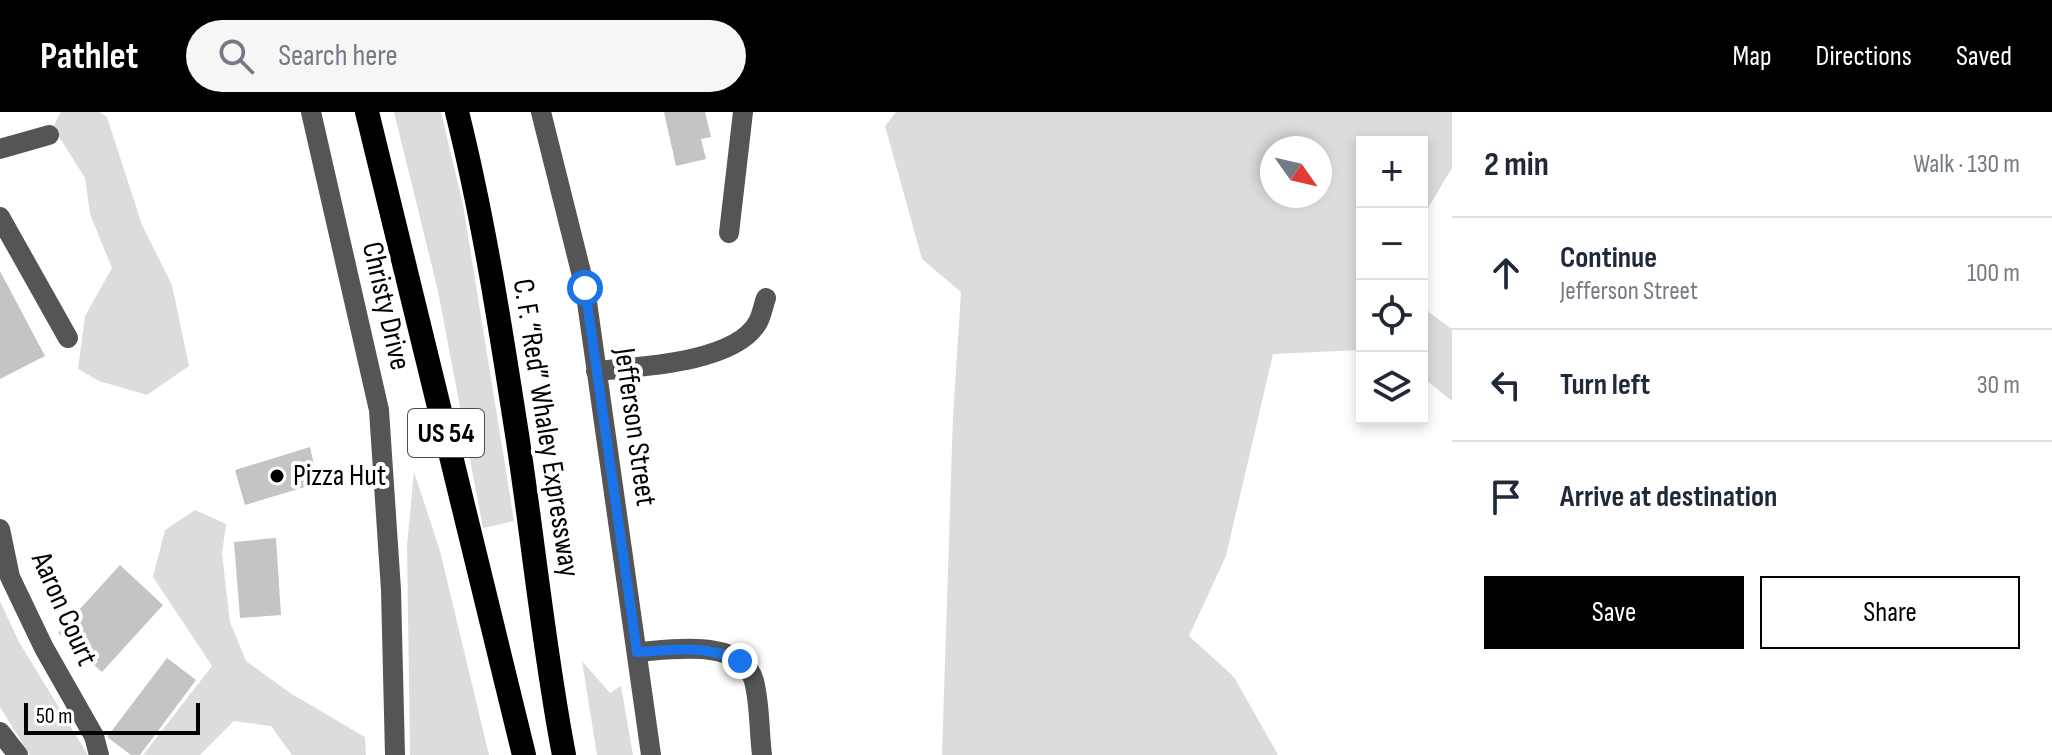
<!DOCTYPE html>
<html lang="en">
<head>
<meta charset="utf-8">
<style>
  body { margin:0; font-family:"Sofia Sans Condensed",sans-serif; background:#f6f6f7; color:#1f2937 }
  .controls { position:absolute; right:24px; top:24px; display:grid; overflow:hidden; border-radius:0px; box-shadow:0 4px 12px #0003 }
  .controls button { width:72px; height:72px; display:grid; place-items:center; padding:0; border:0; border-bottom:2px solid #e0e1e3; background:#fff; color:#1f2937; font:40px sans-serif }
  .compass { position:absolute; left:1260px; top:24px; width:72px; height:72px; border-radius:50%; background:#fff; box-shadow:0 4px 12px #0003; rotate:124deg }
  .scale { position:absolute; left:24px; bottom:20px; width:176px; box-sizing:border-box; padding-left:8px; border:4px solid #000; border-top:0; font-size:22px; line-height:28px; white-space:nowrap; color:#000; -webkit-text-stroke:6px #fff; paint-order:stroke }
  .stop { position:absolute; width:24px; height:24px; margin:-18px; border:6px solid #1a73e8; border-radius:50%; background:#fff }
  .stop.end { background:#1a73e8; border-color:#fff; box-shadow:0 2px 8px #0008 }
  .list { margin:0; padding:0; list-style:none }
  h2 { display:flex; justify-content:space-between; align-items:center; height:104px; margin:0; padding:0 32px; font-size:34px }
  h2 small { font-size:26px; font-weight:400; color:#747a83 }
  .list li { display:grid; grid-template-columns:52px 1fr auto; gap:24px; align-items:center; box-sizing:border-box; height:112px; padding:0 32px; border-top:2px solid #e0e1e3 }
  .list b { display:block; font-size:30px; white-space:nowrap }
  .list p { margin:0; font-size:26px; white-space:nowrap; color:#747a83 }
  .list em { font-size:26px; font-style:normal; color:#747a83 }
  .actions { display:flex; gap:16px; padding:24px 32px }
  .actions a { flex:1; padding:18px 0; border:2px solid #000; border-radius:0px; text-align:center; font-size:28px; color:#000 }
  .actions .main { background:#000; color:#fff }
  .icon { flex:none; width:44px; height:44px; fill:none; stroke:currentColor; stroke-width:2; stroke-linecap:round; stroke-linejoin:round }
  .map { position:relative; flex:none; width:1452px; height:643px; overflow:hidden }
  header { display:flex; align-items:center; gap:48px; box-sizing:border-box; height:112px; padding:0 40px; background:#000; color:#fff }
  header strong { font-size:38px }
  nav { display:flex; gap:44px; margin-inline-start:auto; font-size:28px }
  .search { width:560px; height:72px; background:#f6f6f7; display:flex; align-items:center; gap:20px; box-sizing:border-box; padding:0 28px; border-radius:44px; color:#747a83; font-size:30px }
  main { display:flex }
  aside { flex:1; background:#fff }
  .map>svg:first-child { display:block }
</style>
</head>
<body>
<header>
<strong>Pathlet</strong>
<div class="search"><svg class="icon" aria-label="search" viewBox="0 0 24 24"><circle cx="10" cy="10" r="6"/><path d="M15 15l6 6"/></svg>Search here</div>
<nav><a>Map</a><a>Directions</a><a>Saved</a></nav>
</header>
<main>
<div class="map">
<svg width="1452" height="643" viewBox="0 0 1452 643">
  <rect width="100%" height="100%" fill="#fff"/>
  <!-- green -->
  <path fill="#dcdcdc" fill-rule="evenodd" d="M 61,0 L 99,0 L 107,5 L 142,113 L 172,173 L 189,254 L 147,283 L 99,269 L 78,257 L 85,204 L 112,156 L 90,102 L 85,66 L 53,15 Z
    M 394,0 L 441,0 L 463,93 L 514,409 L 483,416 L 438,179 Z
    M 896,0 L 1452,0 L 1452,56 L 1422,106 L 1422,30 L 1362,30 L 1362,238 L 1273,242 L 1226,444 L 1189,524 L 1234,565 L 1278,643 L 942,643 L 953,304 L 961,180 L 922,147 L 885,14 ZM 1272,36 L 1320,36 L 1320,84 L 1272,84 Z
    M 1422,188 L 1430,201 L 1452,217 L 1452,289 L 1422,265 Z
    M 414,360 L 440,439 L 489,643 L 410,643 L 407,433 Z
    M 195,398 L 226,412 L 222,442 L 230,510 L 246,549 L 290,581 L 365,625 L 366,643 L 292,643 L 271,614 L 234,609 L 200,643 L 143,643 L 212,554 L 153,465 L 165,418 Z
    M 0,489 L 19,530 L 88,643 L 30,643 L 0,595 Z
    M 582,549 L 610,581 L 621,574 L 633,643 L 597,643 Z"/>
  <!-- building -->
  <path fill="#c4c4c4" d="M 664,0 L 705,0 L 711,25 L 701,27 L 706,47 L 676,54 Z
    M 0,159 L 45,244 L 0,267 Z
    M 310,335 L 318,371 L 245,393 L 235,358 Z
    M 276,426 L 281,503 L 240,506 L 234,430 Z
    M 120,453 L 163,493 L 102,560 L 58,521 Z
    M 167,546 L 196,568 L 140,643 L 131,643 L 107,625 Z"/>
  <g fill="none" stroke-linecap="round" stroke-linejoin="round">
    <!-- minor -->
    <path stroke="#555" stroke-width="20" d="M 311,0 L 379,298 L 391,478 L 395,643
      M 541,0 L 585,176 L 651,643
      M 0,37 L 49,23
      M 0,105 L 68,226
      M 729,121 L 743,0
      M 596,259 C 638,255 736,251 758,210 C 762,203 763,194 766,186
      M 0,417 L 10,465 L 44,536 L 94,624 L 99,643
      M 637,540 C 670,538 742,525 754,569 C 760,592 759,619 762,643
      M 0,620 L 18,643"/>
    <!-- highway -->
    <path stroke="#000" stroke-width="24" d="M 367,0 L 524,643
      M 457,0 C 484,108 501,219 518,329 C 534,434 544,539 564,643"/>
  </g>
  <g fill="none" stroke-linecap="round" stroke-linejoin="round">
    <!-- route -->
    <path stroke="#1a73e8" stroke-width="10" d="M 585,176 L 637,540 C 676,538 703,532 740,549"/>
  </g>
  <!-- markers -->
  <circle fill="#000" stroke="#fff" stroke-width="3" cx="277" cy="364" r="8"/>
  <g text-anchor="middle" dominant-baseline="central" stroke-width="8" stroke-linejoin="round" paint-order="stroke">
    <!-- shield labels -->
    <rect fill="#fff" stroke="#4c4c4c" stroke-width="2" x="408" y="297" width="76" height="48" rx="6"/>
    <g font-size="28" font-weight="bold" fill="#000">
      <text x="446" y="321">US 54</text>
    </g>
    <!-- street labels -->
    <g font-size="30" fill="#000" stroke="#fff">
      <text transform="translate(386 194) rotate(77)">Christy Drive</text>
      <text transform="translate(635 315) rotate(82)">Jefferson Street</text>
      <text transform="translate(546 316) rotate(81)">C. F. “Red” Whaley Expressway</text>
      <text transform="translate(64 497) rotate(66)">Aaron Court</text>
    </g>
    <!-- poi labels -->
    <g font-size="30" fill="#000" stroke="#fff" text-anchor="start">
      <text x="293" y="364">Pizza Hut</text>
    </g>
  </g>
</svg>
<div class="controls">
<button>+</button>
<button>−</button>
<button><svg class="icon" aria-label="locate" viewBox="0 0 24 24"><circle cx="12" cy="12" r="6"/><path d="M12 2v4M12 18v4M2 12h4M18 12h4"/></svg></button>
<button><svg class="icon" aria-label="layers" viewBox="0 0 24 24"><path d="M12 4l9 5-9 5-9-5zM3 14l9 5 9-5"/></svg></button>
</div>
<svg class="compass" viewBox="-18 -18 36 36"><path d="M0-13l5 13h-10z" fill="#e53935"/><path d="M0 13l5-13h-10z" fill="#747a83"/></svg>
<div class="scale">50 m</div>
<div class="stop" style="left:585px;top:176px"></div>
<div class="stop end" style="left:740px;top:549px"></div>
</div>
<aside>
<h2>2 min<small>Walk · 130 m</small></h2>
<ul class="list">
<li><svg class="icon" aria-label="ahead" viewBox="0 0 24 24"><path d="M12 20V5M6 11l6-6 6 6"/></svg><div><b>Continue</b><p>Jefferson Street</p></div><em>100 m</em></li>
<li><svg class="icon" aria-label="left" viewBox="0 0 24 24"><path d="M17 20v-9H6M10 6l-5 5 5 5"/></svg><div><b>Turn left</b></div><em>30 m</em></li>
<li><svg class="icon" aria-label="arrive" viewBox="0 0 24 24"><path d="M6 21V4h12l-3 4 3 4H6"/></svg><div><b>Arrive at destination</b></div></li>
</ul>
<div class="actions"><a class="main">Save</a><a>Share</a></div>
</aside>
</main>
</body>
</html>
